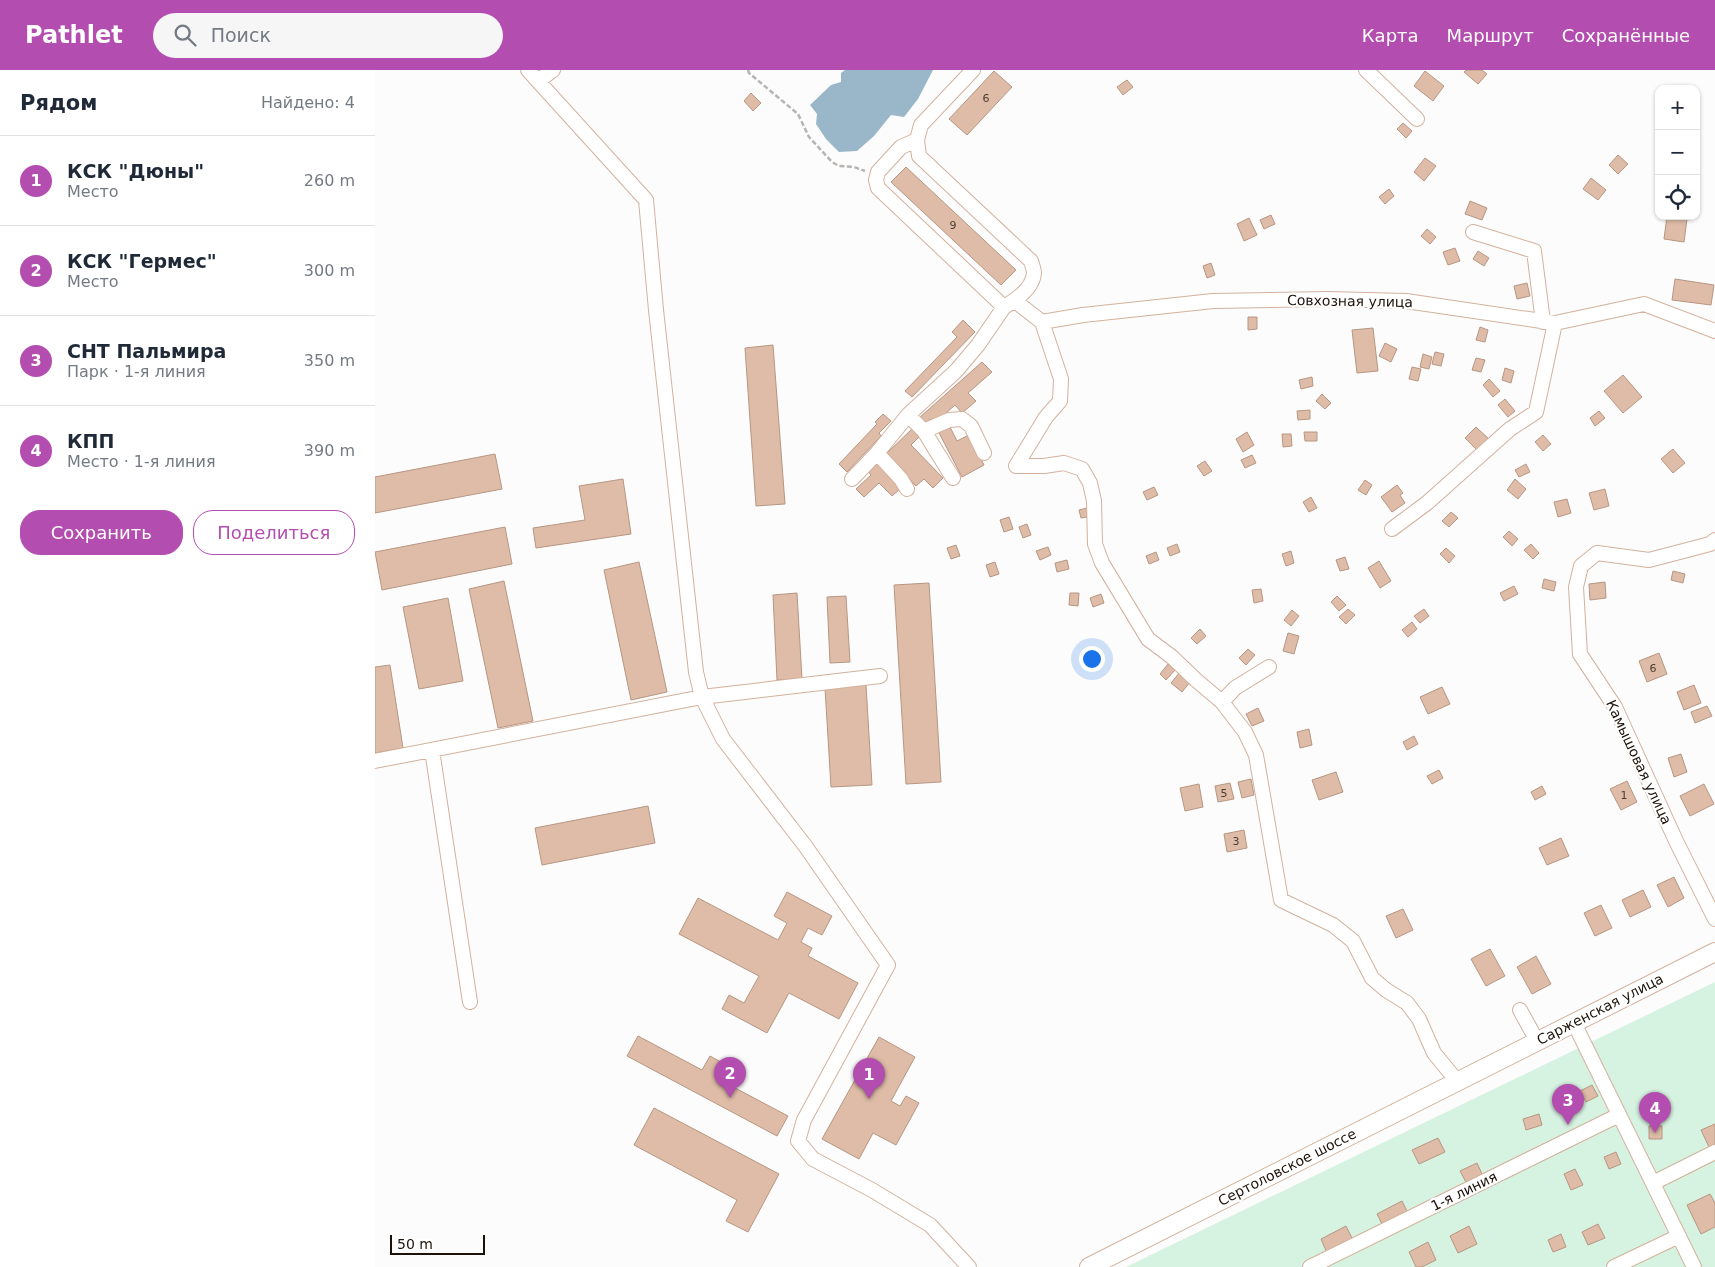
<!DOCTYPE html>
<html lang="ru">
<head>
<meta charset="utf-8">
<style>
  body { margin:0; font-family:"DejaVu Sans",sans-serif; background:#f6f6f7; color:#1f2937 }
  .controls { position:absolute; right:15px; top:15px; display:grid; overflow:hidden; border-radius:10px; box-shadow:0 1px 4px #0004 }
  .controls button { width:45px; height:45px; display:grid; place-items:center; padding:0; border:0; border-bottom:1px solid #e0e1e3; background:#fff; color:#1f2937; font:25px sans-serif }
  .scale { position:absolute; left:15px; bottom:12px; width:95px; box-sizing:border-box; padding-left:5px; border:2px solid #1d120a; border-top:0; font-size:14px; line-height:18px; white-space:nowrap; color:#1d120a; -webkit-text-stroke:4px #fff; paint-order:stroke }
  .you { position:absolute; left:716px; top:588px; width:18px; height:18px; margin:-12px; border:4px solid #fff; border-radius:50%; background:#1a73e8; box-shadow:0 0 0 8px #1a73e833 }
  .badge { display:grid; place-items:center; width:32px; height:32px; border-radius:50%; background:#b44db0; color:#fff; font-size:16px; font-weight:700 }
  .pin { position:absolute; translate:-50% -41px; filter:drop-shadow(0 1px 2px #0008) }
  .pin::after { content:''; position:absolute; top:26px; width:18px; height:15px; background:inherit; clip-path:polygon(0 0,100% 0,50% 100%) }
  .list { margin:0; padding:0; list-style:none }
  h2 { display:flex; justify-content:space-between; align-items:center; height:65px; margin:0; padding:0 20px; font-size:21px }
  h2 small { font-size:16px; font-weight:400; color:#747a83 }
  .list li { display:grid; grid-template-columns:32px 1fr auto; gap:15px; align-items:center; box-sizing:border-box; height:90px; padding:0 20px; border-top:1px solid #e0e1e3 }
  .list b { display:block; font-size:19px; white-space:nowrap }
  .list p { margin:0; font-size:16px; white-space:nowrap; color:#747a83 }
  .list em { font-size:16px; font-style:normal; color:#747a83 }
  .actions { display:flex; gap:10px; padding:15px 20px }
  .actions a { flex:1; padding:11px 0; border:1px solid #b44db0; border-radius:20px; text-align:center; font-size:18px; color:#b44db0 }
  .actions .main { background:#b44db0; color:#fff }
  .icon { flex:none; width:28px; height:28px; fill:none; stroke:currentColor; stroke-width:2; stroke-linecap:round; stroke-linejoin:round }
  .map { position:relative; flex:none; width:1340px; height:1197px; overflow:hidden }
  header { display:flex; align-items:center; gap:30px; box-sizing:border-box; height:70px; padding:0 25px; background:#b44db0; color:#fff }
  header strong { font-size:24px }
  nav { display:flex; gap:28px; margin-inline-start:auto; font-size:18px }
  .search { width:350px; height:45px; background:#f6f6f7; display:flex; align-items:center; gap:12px; box-sizing:border-box; padding:0 18px; border-radius:28px; color:#747a83; font-size:19px }
  main { display:flex }
  aside { flex:1; background:#fff }
  .map>svg:first-child { display:block }
</style>
</head>
<body>
<header>
<strong>Pathlet</strong>
<div class="search"><svg class="icon" aria-label="search" viewBox="0 0 24 24"><circle cx="10" cy="10" r="6"/><path d="M15 15l6 6"/></svg>Поиск</div>
<nav><a>Карта</a><a>Маршрут</a><a>Сохранённые</a></nav>
</header>
<main>
<aside>
<h2>Рядом<small>Найдено: 4</small></h2>
<ul class="list">
<li><span class="badge">1</span><div><b>КСК &quot;Дюны&quot;</b><p>Место</p></div><em>260 m</em></li>
<li><span class="badge">2</span><div><b>КСК &quot;Гермес&quot;</b><p>Место</p></div><em>300 m</em></li>
<li><span class="badge">3</span><div><b>СНТ Пальмира</b><p>Парк · 1-я линия</p></div><em>350 m</em></li>
<li><span class="badge">4</span><div><b>КПП</b><p>Место · 1-я линия</p></div><em>390 m</em></li>
</ul>
<div class="actions"><a class="main">Сохранить</a><a>Поделиться</a></div>
</aside>
<div class="map">
<svg width="1340" height="1197" viewBox="0 0 1340 1197">
  <rect width="100%" height="100%" fill="#fcfcfc"/>
  <!-- green -->
  <path fill="#d6f2e1" d="M 1340,912 L 1340,1197 L 751,1197 Z"/>
  <!-- water -->
  <path fill="#9ab7ca" d="M 470,0 L 558,0 L 543,29 L 529,47 L 516,45 L 499,66 L 482,81 L 464,82 L 451,69 L 441,54 L 442,44 L 435,35 L 456,15 L 466,12 L 466,3 Z"/>
  <!-- building -->
  <path fill="#debca7" stroke="#b79682" d="M 1091,0 L 1107,0 L 1112,4 L 1103,14 L 1089,2 Z
    M 619,1 L 637,17 L 592,65 L 574,49 Z
    M 1050,1 L 1069,16 L 1058,31 L 1039,16 Z
    M 752,10 L 758,17 L 748,25 L 742,17 Z
    M 376,23 L 386,33 L 378,41 L 369,31 Z
    M 1028,53 L 1037,61 L 1031,68 L 1022,59 Z
    M 1243,85 L 1253,94 L 1243,104 L 1234,95 Z
    M 1050,88 L 1061,96 L 1049,111 L 1039,102 Z
    M 531,97 L 641,200 L 626,215 L 516,112 Z
    M 1216,108 L 1231,120 L 1223,130 L 1208,119 Z
    M 1014,119 L 1019,126 L 1010,134 L 1004,127 Z
    M 1095,131 L 1112,138 L 1107,150 L 1090,144 Z
    M 896,145 L 900,154 L 889,159 L 885,150 Z
    M 1292,146 L 1312,149 L 1309,172 L 1289,169 Z
    M 874,148 L 882,165 L 869,171 L 862,154 Z
    M 1052,159 L 1061,167 L 1055,174 L 1046,166 Z
    M 1080,178 L 1085,191 L 1073,195 L 1068,182 Z
    M 1103,181 L 1114,188 L 1109,196 L 1098,189 Z
    M 836,193 L 840,205 L 832,208 L 828,196 Z
    M 1300,209 L 1339,215 L 1336,235 L 1297,230 Z
    M 1152,213 L 1155,226 L 1142,229 L 1139,216 Z
    M 873,247 L 882,247 L 882,259 L 873,260 Z
    M 588,250 L 600,262 L 537,327 L 530,321 L 582,267 L 577,262 Z
    M 1105,257 L 1113,260 L 1110,272 L 1101,270 Z
    M 998,258 L 1003,301 L 982,303 L 977,260 Z
    M 1010,273 L 1022,279 L 1016,292 L 1004,286 Z
    M 398,275 L 410,434 L 381,436 L 370,278 Z
    M 1060,282 L 1069,284 L 1066,296 L 1057,294 Z
    M 1048,284 L 1057,287 L 1054,299 L 1045,297 Z
    M 1101,288 L 1110,290 L 1106,302 L 1097,300 Z
    M 607,292 L 617,302 L 593,323 L 601,331 L 587,343 L 580,335 L 560,353 L 556,349 L 550,354 L 544,348 Z
    M 1037,297 L 1046,299 L 1043,311 L 1034,309 Z
    M 1130,298 L 1139,301 L 1136,313 L 1127,310 Z
    M 1248,305 L 1267,327 L 1248,343 L 1229,321 Z
    M 937,307 L 938,316 L 926,319 L 924,310 Z
    M 1114,309 L 1125,321 L 1118,327 L 1108,315 Z
    M 947,324 L 956,333 L 950,339 L 941,331 Z
    M 1130,329 L 1140,341 L 1133,347 L 1123,335 Z
    M 935,340 L 935,349 L 923,350 L 922,341 Z
    M 1224,341 L 1230,348 L 1220,356 L 1215,348 Z
    M 508,344 L 516,351 L 504,363 L 506,366 L 472,402 L 464,394 L 502,354 L 500,352 Z
    M 574,355 L 582,371 L 594,365 L 609,395 L 587,407 L 563,361 Z
    M 1101,357 L 1114,369 L 1103,381 L 1090,368 Z
    M 538,358 L 545,366 L 536,375 L 568,408 L 558,418 L 549,409 L 541,416 L 511,384 Z
    M 872,362 L 879,375 L 868,382 L 861,369 Z
    M 929,362 L 942,362 L 942,371 L 930,371 Z
    M 907,364 L 916,364 L 917,376 L 908,377 Z
    M 1168,365 L 1176,374 L 1168,381 L 1160,372 Z
    M 1298,379 L 1310,393 L 1298,403 L 1286,389 Z
    M 120,384 L 127,419 L 0,443 L 0,407 Z
    M 877,385 L 881,393 L 870,398 L 866,390 Z
    M 830,391 L 837,401 L 829,406 L 822,396 Z
    M 501,393 L 526,418 L 517,426 L 504,413 L 489,427 L 481,419 L 496,405 L 493,401 Z
    M 1151,394 L 1155,402 L 1144,407 L 1140,400 Z
    M 248,409 L 256,464 L 161,478 L 158,458 L 210,450 L 204,416 Z
    M 1140,409 L 1151,419 L 1143,429 L 1132,420 Z
    M 990,410 L 997,415 L 991,425 L 983,420 Z
    M 1022,415 L 1028,423 L 1025,425 L 1030,433 L 1017,442 L 1006,427 Z
    M 779,417 L 783,425 L 772,430 L 768,422 Z
    M 1230,419 L 1234,436 L 1219,440 L 1214,423 Z
    M 936,427 L 942,438 L 934,442 L 928,432 Z
    M 1192,429 L 1196,443 L 1183,447 L 1179,432 Z
    M 716,437 L 718,446 L 706,448 L 704,440 Z
    M 1076,442 L 1083,448 L 1074,457 L 1067,451 Z
    M 634,447 L 638,459 L 629,462 L 625,450 Z
    M 652,454 L 656,465 L 648,468 L 644,457 Z
    M 130,457 L 137,494 L 7,520 L 0,482 Z
    M 1134,461 L 1143,469 L 1137,476 L 1128,467 Z
    M 802,474 L 805,482 L 795,486 L 792,478 Z
    M 1156,474 L 1164,483 L 1158,489 L 1149,480 Z
    M 581,475 L 585,486 L 576,489 L 572,478 Z
    M 673,477 L 676,485 L 665,490 L 661,481 Z
    M 1071,478 L 1080,486 L 1074,493 L 1065,484 Z
    M 916,481 L 919,493 L 911,496 L 907,484 Z
    M 781,482 L 784,490 L 774,494 L 771,486 Z
    M 970,487 L 974,499 L 965,501 L 961,490 Z
    M 692,490 L 694,499 L 682,502 L 680,493 Z
    M 1004,491 L 1016,511 L 1005,518 L 993,498 Z
    M 264,492 L 292,622 L 256,630 L 229,500 Z
    M 620,492 L 624,504 L 615,507 L 611,495 Z
    M 1298,501 L 1310,504 L 1308,513 L 1296,510 Z
    M 1169,509 L 1181,512 L 1179,521 L 1167,518 Z
    M 129,511 L 158,651 L 123,658 L 94,519 Z
    M 1230,512 L 1231,528 L 1215,530 L 1214,514 Z
    M 554,513 L 566,712 L 531,714 L 519,515 Z
    M 1139,516 L 1143,524 L 1129,531 L 1125,523 Z
    M 886,519 L 888,531 L 879,533 L 877,520 Z
    M 422,523 L 427,609 L 402,610 L 398,525 Z
    M 695,523 L 704,523 L 703,536 L 694,535 Z
    M 726,524 L 729,533 L 718,537 L 715,528 Z
    M 471,526 L 475,592 L 455,593 L 452,527 Z
    M 962,526 L 971,535 L 964,541 L 956,532 Z
    M 73,528 L 88,611 L 44,619 L 28,537 Z
    M 973,539 L 980,545 L 971,554 L 964,547 Z
    M 1049,539 L 1054,546 L 1045,553 L 1039,546 Z
    M 917,540 L 924,546 L 916,556 L 909,550 Z
    M 1037,552 L 1042,559 L 1033,567 L 1027,560 Z
    M 825,559 L 831,566 L 822,574 L 816,568 Z
    M 913,563 L 924,566 L 919,584 L 908,581 Z
    M 873,579 L 880,585 L 871,595 L 864,588 Z
    M 1284,583 L 1292,604 L 1272,612 L 1264,591 Z
    M 793,594 L 800,600 L 791,610 L 785,604 Z
    M 15,595 L 28,678 L 0,683 L 0,597 Z
    M 805,602 L 816,611 L 807,622 L 796,613 Z
    M 491,615 L 497,715 L 456,717 L 450,618 Z
    M 1319,615 L 1326,633 L 1309,640 L 1302,622 Z
    M 1067,617 L 1075,634 L 1053,644 L 1045,627 Z
    M 1332,636 L 1337,646 L 1320,653 L 1316,642 Z
    M 883,638 L 889,651 L 877,656 L 871,644 Z
    M 934,659 L 937,675 L 925,678 L 922,662 Z
    M 1039,666 L 1043,674 L 1032,680 L 1028,672 Z
    M 1306,684 L 1312,702 L 1299,707 L 1293,688 Z
    M 1064,700 L 1068,708 L 1057,714 L 1052,706 Z
    M 961,702 L 968,722 L 944,730 L 937,710 Z
    M 876,709 L 879,725 L 867,728 L 863,712 Z
    M 1252,711 L 1262,732 L 1246,740 L 1235,719 Z
    M 855,713 L 859,729 L 843,732 L 840,716 Z
    M 824,714 L 828,737 L 810,741 L 805,718 Z
    M 1329,714 L 1339,734 L 1315,746 L 1305,726 Z
    M 1167,716 L 1171,724 L 1160,730 L 1156,722 Z
    M 273,736 L 280,773 L 167,795 L 160,758 Z
    M 869,760 L 872,778 L 852,782 L 849,764 Z
    M 1186,768 L 1194,786 L 1172,795 L 1164,778 Z
    M 1299,807 L 1309,828 L 1293,837 L 1282,815 Z
    M 1268,820 L 1276,837 L 1255,847 L 1247,830 Z
    M 412,822 L 457,846 L 447,865 L 433,858 L 426,872 L 437,878 L 433,886 L 483,913 L 464,949 L 414,923 L 392,963 L 347,939 L 354,925 L 369,933 L 384,906 L 304,864 L 323,828 L 403,870 L 412,853 L 399,846 Z
    M 1226,835 L 1237,858 L 1220,866 L 1209,843 Z
    M 1028,839 L 1038,860 L 1021,868 L 1011,846 Z
    M 1115,879 L 1130,906 L 1111,916 L 1096,889 Z
    M 1161,886 L 1176,914 L 1157,924 L 1142,897 Z
    M 263,966 L 327,1000 L 335,986 L 353,996 L 345,1010 L 413,1046 L 402,1066 L 252,986 Z
    M 504,967 L 540,987 L 516,1031 L 525,1036 L 531,1026 L 544,1033 L 521,1075 L 498,1063 L 484,1089 L 447,1069 Z
    M 1217,1015 L 1223,1026 L 1211,1032 L 1205,1021 Z
    M 279,1038 L 404,1104 L 373,1162 L 351,1151 L 362,1130 L 259,1075 Z
    M 1164,1044 L 1167,1055 L 1151,1060 L 1148,1049 Z
    M 1340,1054 L 1340,1075 L 1334,1077 L 1326,1060 Z
    M 1274,1056 L 1287,1056 L 1287,1069 L 1274,1069 Z
    M 1063,1068 L 1070,1082 L 1044,1094 L 1037,1080 Z
    M 1241,1082 L 1246,1094 L 1234,1099 L 1229,1087 Z
    M 1102,1093 L 1108,1106 L 1092,1114 L 1085,1101 Z
    M 1200,1099 L 1208,1115 L 1196,1120 L 1189,1104 Z
    M 1335,1124 L 1340,1133 L 1340,1157 L 1326,1164 L 1312,1135 Z
    M 1027,1131 L 1034,1145 L 1009,1158 L 1002,1144 Z
    M 1223,1154 L 1230,1168 L 1213,1175 L 1207,1162 Z
    M 971,1156 L 978,1170 L 952,1183 L 946,1169 Z
    M 1094,1156 L 1102,1174 L 1083,1183 L 1075,1166 Z
    M 1186,1164 L 1191,1177 L 1178,1182 L 1173,1170 Z
    M 1053,1172 L 1061,1190 L 1047,1197 L 1041,1197 L 1034,1182 Z"/>
  <g fill="none" stroke-linecap="round" stroke-linejoin="round">
    <!-- minor casing -->
    <g stroke="#d3b19c" stroke-width="16">
      <path id="minor" d="M 153,0 L 271,130 L 281,240 L 321,602 L 327,627 L 348,669 L 431,777 L 513,895 L 429,1050 L 423,1071 L 438,1089 L 497,1120 L 555,1155 L 594,1197
        M 991,0 L 1042,49
        M 163,11 L 178,0
        M 542,70 L 526,77 L 503,102 L 501,110 L 503,118 L 629,237 C 641,230 658,218 659,203 C 659,199 657,195 656,191 L 544,86 L 542,70 L 546,55 L 598,0
        M 1098,162 L 1159,181 L 1168,252
        M 640,231 L 667,252 L 708,245 L 838,231 L 953,229 L 1031,231 L 1180,253 L 1269,234 L 1340,261
        M 667,252 L 686,309 L 685,331 L 671,347 L 641,396 L 669,396 L 689,393 L 707,399 L 715,413 L 719,431 L 720,474 L 727,493 L 773,569 L 797,587 L 821,610 L 847,632
        M 533,345 L 549,361 L 578,408
        M 549,361 L 574,350 L 587,349 L 596,356 L 609,383
        M 502,383 L 526,409 L 532,419
        M 477,409 L 502,383 L 533,345 L 581,301 L 603,275 L 629,237
        M 1017,459 L 1052,433 L 1135,359 L 1161,342 L 1180,253
        M 1340,470 L 1335,474 L 1274,490 L 1222,483 L 1206,496 L 1201,517 L 1205,584 L 1240,637 L 1301,771 L 1340,849
        M 894,597 L 860,618 L 847,632 L 870,662 L 881,685 L 906,830 L 958,855 L 978,871 L 997,908 L 1011,920 L 1032,933 L 1044,949 L 1059,983 L 1082,1011
        M 57,680 L 95,932
        M 0,691 L 327,627 L 505,606
        M 1145,940 L 1162,971
        M 1199,953 L 1319,1197
        M 1278,1113 L 1340,1082
        M 935,1197 L 1244,1045
        M 1239,1197 L 1304,1166"/>
    </g>
    <!-- major casing -->
    <g stroke="#d3b19c" stroke-width="20">
      <path id="major" d="M 714,1197 L 1340,882"/>
    </g>
    <!-- path -->
    <path stroke="#b7b4b1" stroke-width="2.5" stroke-dasharray="5 2.5" stroke-linecap="butt" d="M 373,0 L 374,3 L 423,44 L 434,67 L 457,92 L 464,96 L 479,97 L 490,101"/>
    <!-- minor -->
    <use href="#minor" stroke="#fff" stroke-width="14"/>
    <!-- major -->
    <use href="#major" stroke="#fff" stroke-width="18"/>
  </g>
  <g text-anchor="middle" dominant-baseline="central" stroke-width="4.5" stroke-linejoin="round" paint-order="stroke">
    <!-- number labels -->
    <g font-size="11" fill="#4d3c31">
      <text x="611" y="28">6</text>
      <text x="578" y="155">9</text>
      <text x="1278" y="598">6</text>
      <text x="849" y="723">5</text>
      <text x="1249" y="725">1</text>
      <text x="861" y="771">3</text>
    </g>
    <!-- street labels -->
    <g font-size="14" fill="#1d120a" stroke="#fff">
      <text transform="translate(975 231) rotate(1)">Совхозная улица</text>
      <text transform="translate(1264 692) rotate(65)">Камышовая улица</text>
      <text transform="translate(1225 939) rotate(-27)">Сарженская улица</text>
      <text transform="translate(912 1097) rotate(-27)">Сертоловское шоссе</text>
      <text transform="translate(1089 1121) rotate(-26)">1-я линия</text>
    </g>
  </g>
</svg>
<div class="controls">
<button>+</button>
<button>−</button>
<button><svg class="icon" aria-label="locate" viewBox="0 0 24 24"><circle cx="12" cy="12" r="6"/><path d="M12 2v4M12 18v4M2 12h4M18 12h4"/></svg></button>
</div>
<div class="scale">50 m</div>
<div class="you"></div>
<div class="pin badge" style="left:494px;top:1029px">1</div>
<div class="pin badge" style="left:355px;top:1028px">2</div>
<div class="pin badge" style="left:1193px;top:1055px">3</div>
<div class="pin badge" style="left:1280px;top:1063px">4</div>
</div>
</main>
</body>
</html>
